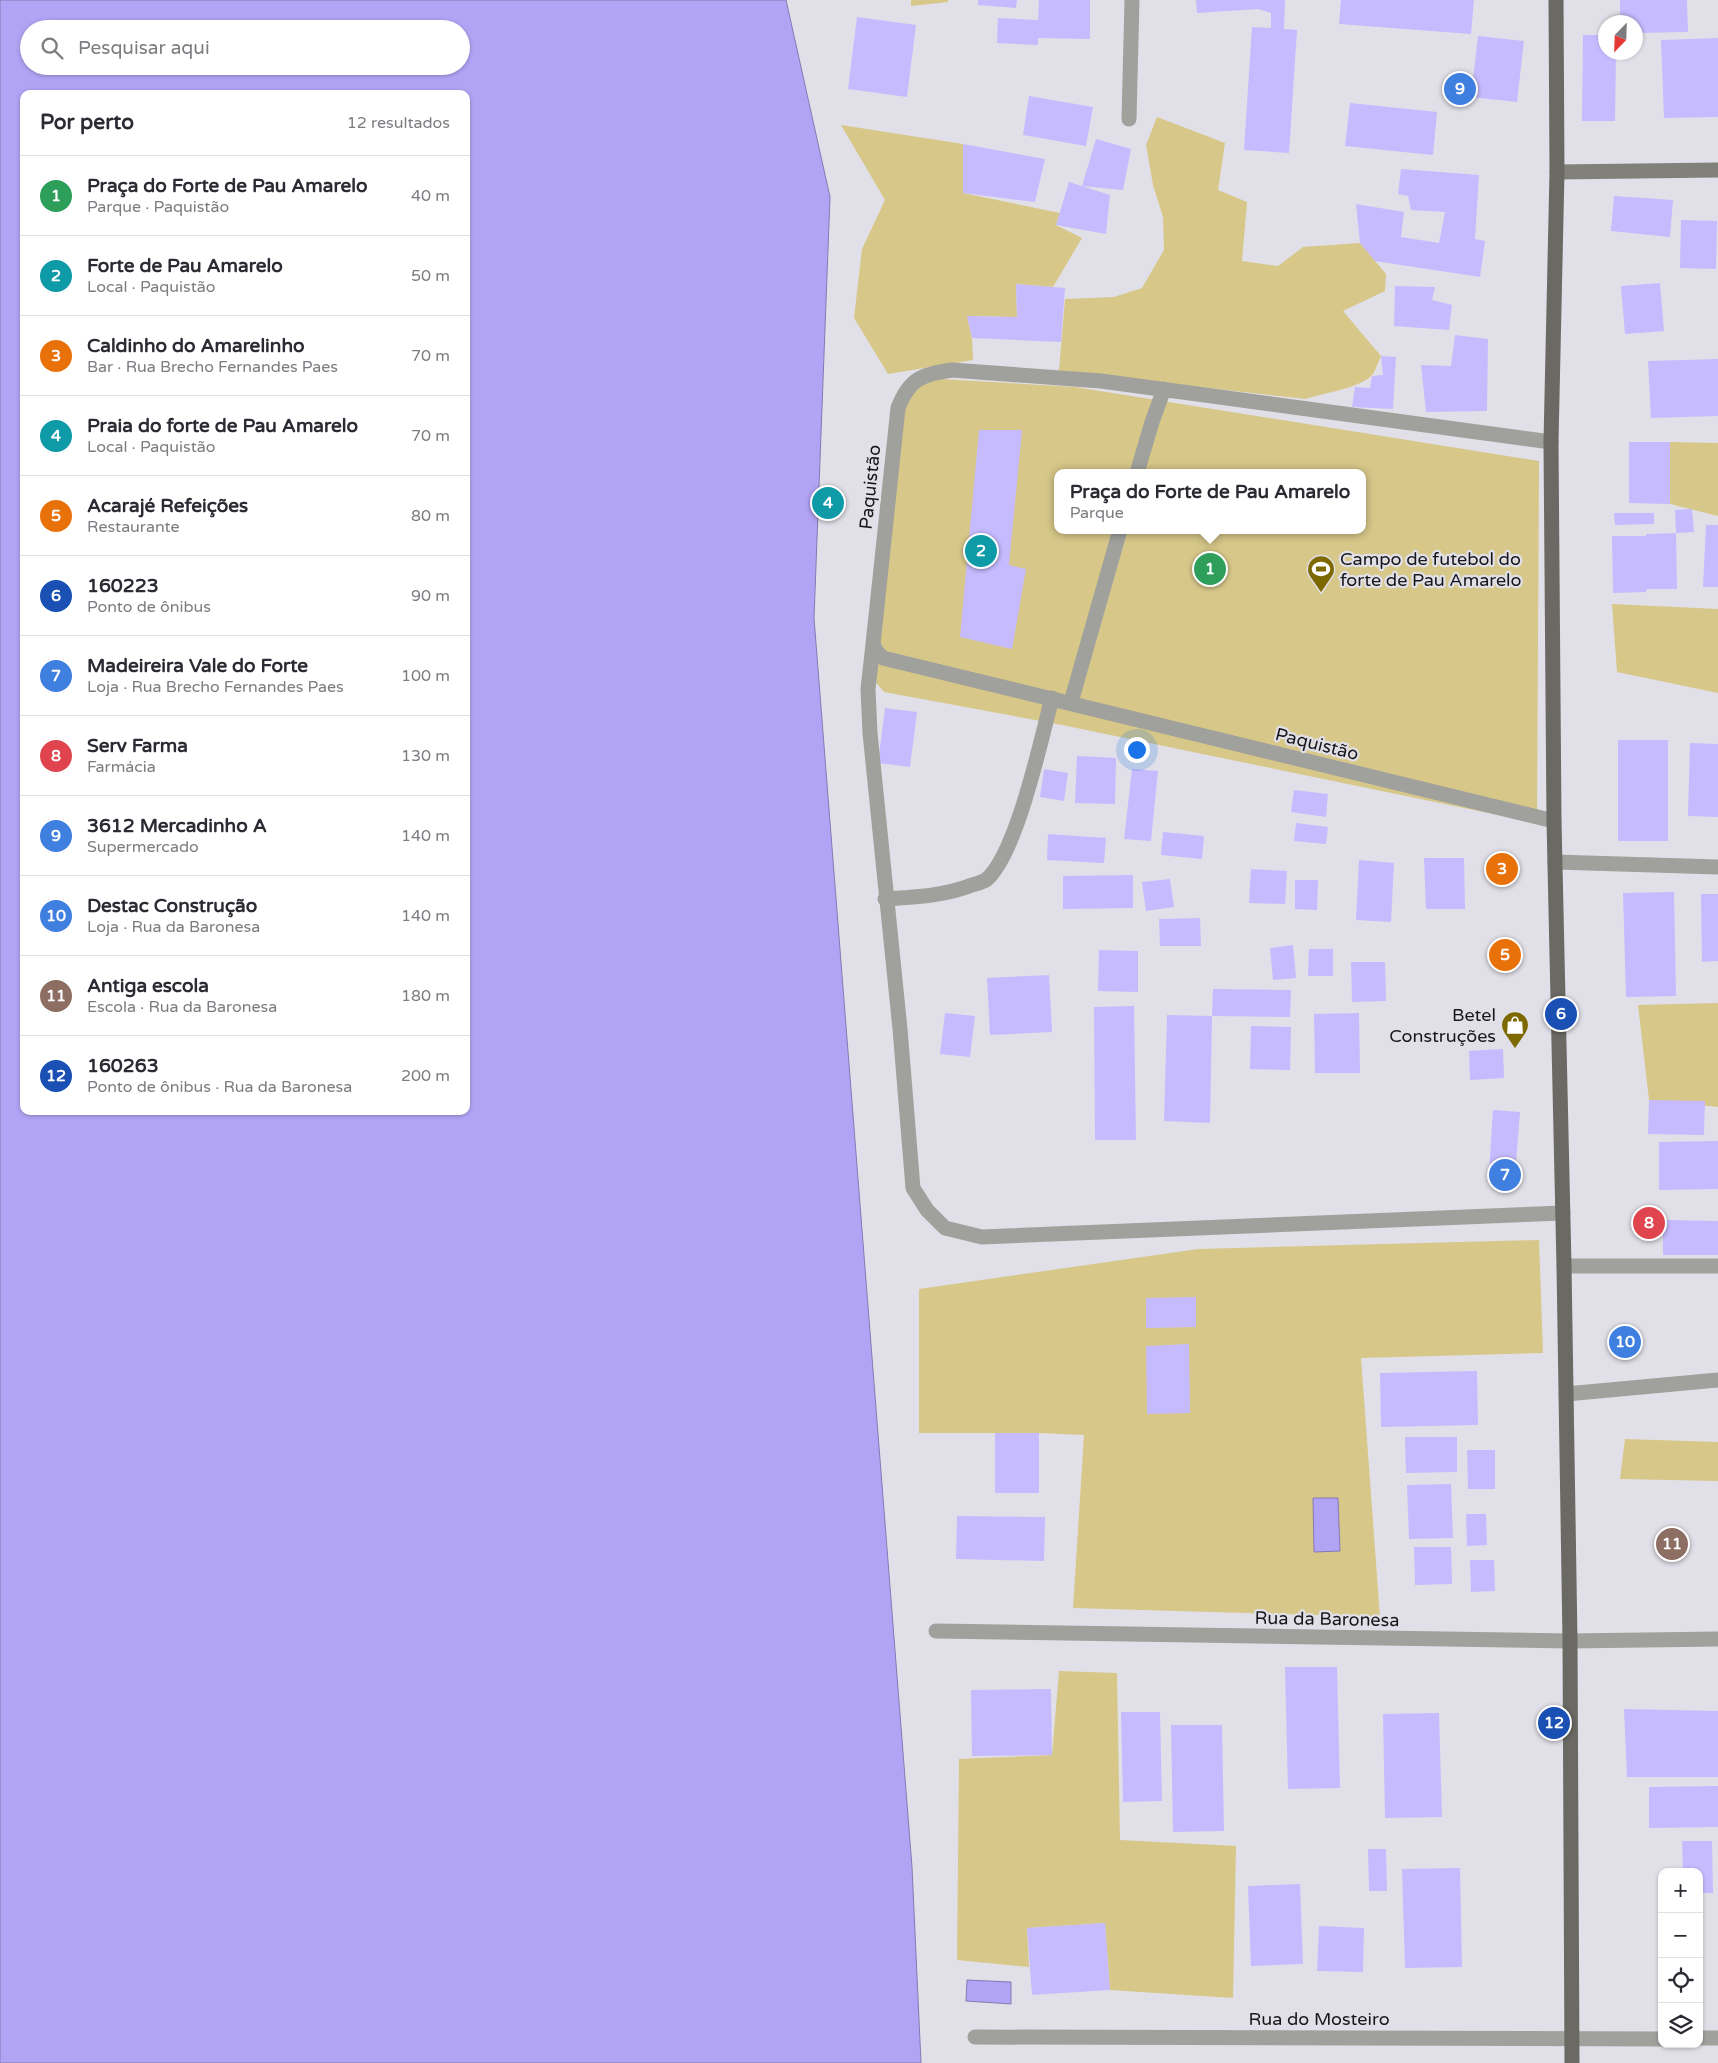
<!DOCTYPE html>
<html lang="pt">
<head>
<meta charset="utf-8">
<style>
  body { margin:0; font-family:"Varela Round",sans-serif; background:#f2f2f3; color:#2b2b33 }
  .controls { position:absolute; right:15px; bottom:15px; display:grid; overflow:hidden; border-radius:10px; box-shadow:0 1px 4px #0004 }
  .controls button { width:45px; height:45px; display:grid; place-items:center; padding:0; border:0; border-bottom:1px solid #e1e1e2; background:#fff; color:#2b2b33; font:25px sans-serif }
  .compass { position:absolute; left:1598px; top:15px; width:45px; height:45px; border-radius:50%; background:#fff; box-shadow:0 1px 4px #0004; rotate:203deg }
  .you { position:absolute; left:1136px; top:749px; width:18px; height:18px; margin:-12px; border:4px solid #fff; border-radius:50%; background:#1a73e8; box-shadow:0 0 0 8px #1a73e833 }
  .badge { display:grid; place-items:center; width:32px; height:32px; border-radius:50%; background:#7d6900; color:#fff; font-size:16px; font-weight:700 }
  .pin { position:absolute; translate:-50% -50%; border:2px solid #fff; box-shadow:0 1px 5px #0006 }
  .popup { position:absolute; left:1054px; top:469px; width:312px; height:65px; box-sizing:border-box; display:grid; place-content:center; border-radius:10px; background:#fff; filter:drop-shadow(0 1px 4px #0005); font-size:16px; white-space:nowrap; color:#7c7c81 }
  .popup b { font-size:19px; color:#2b2b33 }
  .popup::after { content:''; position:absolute; left:50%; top:100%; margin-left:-10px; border:10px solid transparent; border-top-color:#fff }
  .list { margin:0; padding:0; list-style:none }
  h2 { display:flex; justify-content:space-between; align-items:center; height:65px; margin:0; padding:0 20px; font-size:21px }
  h2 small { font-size:16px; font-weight:400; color:#7c7c81 }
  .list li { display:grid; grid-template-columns:32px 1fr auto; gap:15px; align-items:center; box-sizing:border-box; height:80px; padding:0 20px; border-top:1px solid #e1e1e2 }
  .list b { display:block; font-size:19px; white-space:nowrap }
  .list p { margin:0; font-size:16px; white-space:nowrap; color:#7c7c81 }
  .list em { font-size:16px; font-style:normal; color:#7c7c81 }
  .icon { flex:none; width:28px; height:28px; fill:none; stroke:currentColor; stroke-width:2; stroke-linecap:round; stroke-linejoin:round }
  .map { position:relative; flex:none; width:1718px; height:2063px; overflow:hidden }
  .search { position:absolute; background:#fff; box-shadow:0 1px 4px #0004; left:20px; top:20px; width:450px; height:55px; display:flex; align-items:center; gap:12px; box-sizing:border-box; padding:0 18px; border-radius:28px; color:#7c7c81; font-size:19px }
  .panel { position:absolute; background:#fff; box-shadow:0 1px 4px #0004; left:20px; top:90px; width:450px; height:1025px; border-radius:10px }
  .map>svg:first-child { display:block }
</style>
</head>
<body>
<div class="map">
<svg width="1718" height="2063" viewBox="0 0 1718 2063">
  <rect width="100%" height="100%" fill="#e1e0e8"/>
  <!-- green -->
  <path fill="#d7c789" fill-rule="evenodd" d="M 911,0 L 948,0 L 948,2 L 911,6 Z
    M 1157,117 L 1225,143 L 1218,190 L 1247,202 L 1242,261 L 1278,266 L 1303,247 L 1360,243 L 1386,274 L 1385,291 L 1343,311 L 1381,356 C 1378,362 1376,369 1373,374 C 1364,387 1321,394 1305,399 L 1059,371 L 1065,299 L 1114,297 L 1142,288 L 1164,250 L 1163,217 L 1153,185 L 1146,145 Z
    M 841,125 L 963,144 L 963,193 L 1060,213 L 1056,225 L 1082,238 L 1053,287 L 1016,284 L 1017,317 L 967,316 L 972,338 L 973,360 L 888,374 L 854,318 L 862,249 L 885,200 Z
    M 924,378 L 1075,387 L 1539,461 L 1537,823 L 1062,725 L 884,692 L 871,677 L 898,397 ZM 1058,473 L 1362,473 L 1362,530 L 1058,530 Z
    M 1670,442 L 1718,443 L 1718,516 L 1670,504 Z
    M 1612,604 L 1718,609 L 1718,693 L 1617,672 Z
    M 1718,1003 L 1718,1107 L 1649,1100 L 1638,1005 Z
    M 1539,1240 L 1543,1353 L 1361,1358 L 1380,1617 L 1073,1608 L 1084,1435 L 1039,1433 L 919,1433 L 919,1289 L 1198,1249 Z
    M 1625,1439 L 1718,1442 L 1718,1481 L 1620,1479 Z
    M 1059,1671 L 1117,1673 L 1120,1840 L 1236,1846 L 1233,1998 L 1110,1990 L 1105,1923 L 1027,1928 L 1029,1967 L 957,1960 L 959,1759 L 1052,1755 Z"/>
  <!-- water -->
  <path fill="#b2a4f5" stroke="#847ab3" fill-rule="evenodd" d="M 0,0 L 786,0 L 830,197 L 814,618 L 912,1867 L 921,2063 L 0,2063 ZM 29,29 L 461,29 L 461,66 L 29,66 ZM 24,94 L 466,94 L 466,1111 L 24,1111 Z
    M 1313,1498 L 1338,1498 L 1340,1551 L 1314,1552 Z
    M 967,1980 L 1011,1982 L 1011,2004 L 966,2001 Z"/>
  <!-- building -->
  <path fill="#c6bbfe" d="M 978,0 L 1017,0 L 1016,8 L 978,5 Z
    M 1039,0 L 1090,0 L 1090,39 L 1038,38 L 1038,45 L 997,43 L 998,18 L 1038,20 Z
    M 1196,0 L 1285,0 L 1284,29 L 1297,30 L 1289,153 L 1244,150 L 1252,27 L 1271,28 L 1271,13 L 1258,9 L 1197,13 Z
    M 1341,0 L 1474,0 L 1471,34 L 1339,24 Z
    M 1620,0 L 1687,0 L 1688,32 L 1636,33 L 1636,22 L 1620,22 Z
    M 857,17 L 916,25 L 907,97 L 848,89 Z
    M 1583,35 L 1606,35 L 1606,52 L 1616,52 L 1615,121 L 1582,121 Z
    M 1478,36 L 1524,41 L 1517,102 L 1471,97 Z
    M 1718,38 L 1718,117 L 1664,118 L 1661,40 Z
    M 1029,96 L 1093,107 L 1086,146 L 1023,135 Z
    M 1350,103 L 1437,112 L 1433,155 L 1345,146 Z
    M 1096,139 L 1131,149 L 1123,190 L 1082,186 Z
    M 963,144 L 1045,159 L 1035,202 L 963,193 Z
    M 1401,169 L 1479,175 L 1475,239 L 1485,241 L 1480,277 L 1375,261 L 1360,243 L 1356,204 L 1404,212 L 1401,237 L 1439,243 L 1445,212 L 1411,210 L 1408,196 L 1398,194 Z
    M 1069,182 L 1110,195 L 1106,234 L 1056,225 Z
    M 1614,196 L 1673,200 L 1670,237 L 1611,231 Z
    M 1681,220 L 1717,221 L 1716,269 L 1680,268 Z
    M 1660,283 L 1664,331 L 1625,334 L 1621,286 Z
    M 1016,284 L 1065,288 L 1061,342 L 972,338 L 967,316 L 1017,317 Z
    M 1395,286 L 1435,287 L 1432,300 L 1452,305 L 1449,330 L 1394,326 Z
    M 1455,335 L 1488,339 L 1487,411 L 1426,412 L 1421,365 L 1451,366 Z
    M 1381,356 L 1396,357 L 1393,409 L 1352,407 L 1355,387 L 1370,388 L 1372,376 L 1383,375 Z
    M 1718,359 L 1718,416 L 1651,418 L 1648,361 Z
    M 979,430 L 1022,430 L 1009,565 L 1026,569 L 1012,649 L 960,637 Z
    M 1629,442 L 1670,442 L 1670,504 L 1629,503 Z
    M 1692,509 L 1694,532 L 1676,533 L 1675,510 Z
    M 1614,513 L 1654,513 L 1654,524 L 1615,525 Z
    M 1706,525 L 1718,525 L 1718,587 L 1703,587 Z
    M 1676,533 L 1677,589 L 1647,589 L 1646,592 L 1613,593 L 1612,536 L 1646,536 L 1646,534 Z
    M 885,708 L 917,712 L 910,767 L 878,763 Z
    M 1618,740 L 1668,740 L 1668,841 L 1618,841 Z
    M 1690,743 L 1718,744 L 1718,817 L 1688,816 Z
    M 1077,756 L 1116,758 L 1115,804 L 1075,803 Z
    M 1044,769 L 1068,773 L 1064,801 L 1040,797 Z
    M 1132,769 L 1158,771 L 1151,841 L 1124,839 Z
    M 1294,790 L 1328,794 L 1326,817 L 1291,812 Z
    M 1296,823 L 1328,827 L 1326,844 L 1294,841 Z
    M 1163,832 L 1204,836 L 1202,859 L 1161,855 Z
    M 1048,834 L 1106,838 L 1104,863 L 1047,860 Z
    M 1424,858 L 1464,858 L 1465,909 L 1426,909 Z
    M 1359,860 L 1394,863 L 1391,922 L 1356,920 Z
    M 1251,869 L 1287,871 L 1285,904 L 1249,903 Z
    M 1133,875 L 1133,908 L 1063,909 L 1063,876 Z
    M 1170,879 L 1174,907 L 1146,911 L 1142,882 Z
    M 1295,880 L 1318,880 L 1317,910 L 1295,909 Z
    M 1674,892 L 1676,996 L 1626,997 L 1623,893 Z
    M 1701,894 L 1718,894 L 1718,961 L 1702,962 Z
    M 1200,918 L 1201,946 L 1160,946 L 1159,919 Z
    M 1293,945 L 1296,978 L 1273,980 L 1270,948 Z
    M 1309,949 L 1333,949 L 1333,976 L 1308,976 Z
    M 1099,950 L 1138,951 L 1138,992 L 1098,991 Z
    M 1351,962 L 1385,962 L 1386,1001 L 1352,1002 Z
    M 1049,975 L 1052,1032 L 990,1035 L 987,978 Z
    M 1213,989 L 1291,990 L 1290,1017 L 1212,1016 L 1210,1123 L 1164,1121 L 1167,1015 L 1212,1016 Z
    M 1134,1006 L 1136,1140 L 1095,1140 L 1094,1007 Z
    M 945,1013 L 975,1016 L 970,1057 L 940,1054 Z
    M 1359,1013 L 1360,1073 L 1315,1073 L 1314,1014 Z
    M 1251,1026 L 1291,1027 L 1290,1070 L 1250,1069 Z
    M 1503,1049 L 1504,1078 L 1470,1080 L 1469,1051 Z
    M 1649,1100 L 1705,1101 L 1704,1135 L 1648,1134 Z
    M 1493,1110 L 1520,1112 L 1515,1175 L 1489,1173 Z
    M 1718,1141 L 1718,1189 L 1659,1190 L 1659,1142 Z
    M 1663,1220 L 1718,1221 L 1718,1255 L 1663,1255 Z
    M 1196,1297 L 1196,1327 L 1146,1328 L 1146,1298 Z
    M 1189,1344 L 1190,1413 L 1147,1414 L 1146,1346 Z
    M 1477,1371 L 1478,1425 L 1381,1427 L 1380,1373 Z
    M 995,1433 L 1039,1433 L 1039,1493 L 995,1493 Z
    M 1405,1437 L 1457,1437 L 1457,1472 L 1406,1473 Z
    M 1467,1450 L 1495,1450 L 1495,1489 L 1468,1489 Z
    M 1451,1484 L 1453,1538 L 1409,1539 L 1407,1485 Z
    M 1466,1514 L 1486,1514 L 1487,1545 L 1467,1546 Z
    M 957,1516 L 1045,1517 L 1044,1561 L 956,1559 Z
    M 1414,1547 L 1451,1547 L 1452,1584 L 1415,1585 Z
    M 1470,1560 L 1494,1560 L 1495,1591 L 1471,1592 Z
    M 1285,1667 L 1337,1667 L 1340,1788 L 1288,1789 Z
    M 1051,1689 L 1052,1755 L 972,1756 L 971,1690 Z
    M 1624,1709 L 1718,1711 L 1718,1777 L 1627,1777 Z
    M 1121,1712 L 1160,1712 L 1162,1801 L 1123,1802 Z
    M 1439,1713 L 1442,1817 L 1385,1818 L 1383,1714 Z
    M 1171,1725 L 1222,1725 L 1224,1831 L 1173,1832 Z
    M 1718,1786 L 1718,1827 L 1649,1828 L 1649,1787 Z
    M 1682,1841 L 1712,1841 L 1713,1893 L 1699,1893 L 1699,1872 L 1683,1872 Z
    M 1368,1849 L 1386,1849 L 1387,1891 L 1369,1891 Z
    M 1460,1868 L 1462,1967 L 1405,1968 L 1402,1869 Z
    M 1300,1884 L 1303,1964 L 1251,1966 L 1248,1886 Z
    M 1105,1923 L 1110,1990 L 1032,1995 L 1027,1928 Z
    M 1319,1926 L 1364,1928 L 1363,1972 L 1317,1971 Z"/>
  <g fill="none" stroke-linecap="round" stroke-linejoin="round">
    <!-- street -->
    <path stroke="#a0a09c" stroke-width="15" d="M 1129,119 L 1132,0
      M 1551,442 L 1101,381 L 952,370 C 922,374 909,379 898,408 L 873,644 L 877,652 L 883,658 L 1554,821
      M 1137,473 L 1152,422 L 1164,389
      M 873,644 L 868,689 L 870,733 L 900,1029 L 913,1188 L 927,1210 L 945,1228 L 982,1237 L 1563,1213
      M 1071,702 L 1120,530
      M 1555,862 L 1718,867
      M 885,899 C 915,897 944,896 972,885 C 976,884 982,882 986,880 C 1017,854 1041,739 1052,698
      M 1564,1266 L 1718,1266
      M 1566,1394 L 1718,1380
      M 936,1631 L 1570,1641 L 1718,1639
      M 975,2037 L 1662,2039
      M 1699,2038 L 1718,2038"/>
    <!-- secondary -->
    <path stroke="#81807b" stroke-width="15" d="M 1557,172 L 1718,170"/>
    <!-- primary -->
    <path stroke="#6b6963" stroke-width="15" d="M 1556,0 L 1557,172 L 1551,442 L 1554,821 L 1564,1266 L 1570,1641 L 1572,2063"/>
  </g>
  <!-- icons -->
  <defs>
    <g id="stadium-pin" transform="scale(1.4375)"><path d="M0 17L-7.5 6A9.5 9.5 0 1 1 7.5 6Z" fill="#7d6900" stroke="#e1e0e8"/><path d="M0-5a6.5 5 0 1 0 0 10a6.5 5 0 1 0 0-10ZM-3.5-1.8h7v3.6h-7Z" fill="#fff"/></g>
    <g id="shop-pin" transform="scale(1.4375)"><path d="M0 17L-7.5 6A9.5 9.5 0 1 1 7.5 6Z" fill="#7d6900" stroke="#e1e0e8"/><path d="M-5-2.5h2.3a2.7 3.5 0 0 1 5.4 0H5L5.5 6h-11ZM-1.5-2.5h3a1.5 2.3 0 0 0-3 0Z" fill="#fff"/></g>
  </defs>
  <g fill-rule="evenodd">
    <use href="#stadium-pin" x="1321" y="569"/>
    <use href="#shop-pin" x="1515" y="1025"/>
  </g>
  <g text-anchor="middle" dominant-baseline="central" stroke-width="4.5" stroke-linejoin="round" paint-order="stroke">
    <!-- street labels -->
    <g font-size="18" fill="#17171a" stroke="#e1e0e8">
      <text transform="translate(870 487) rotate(-84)">Paquistão</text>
      <text transform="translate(1317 744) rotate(14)">Paquistão</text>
      <text transform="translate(1327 1619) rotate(1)">Rua da Baronesa</text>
      <text x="1319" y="2019">Rua do Mosteiro</text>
    </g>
    <!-- poi labels -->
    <g font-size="18" fill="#17171a" stroke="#e1e0e8" text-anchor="start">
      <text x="1340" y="559">Campo de futebol do<tspan x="1340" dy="21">forte de Pau Amarelo</tspan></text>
      <text x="1496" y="1015" text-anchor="end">Betel<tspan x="1496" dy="21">Construções</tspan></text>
    </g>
  </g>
</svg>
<div class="controls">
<button>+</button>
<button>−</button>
<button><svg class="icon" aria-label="locate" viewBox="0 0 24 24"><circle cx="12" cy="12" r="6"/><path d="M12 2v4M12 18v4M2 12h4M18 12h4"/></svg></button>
<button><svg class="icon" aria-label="layers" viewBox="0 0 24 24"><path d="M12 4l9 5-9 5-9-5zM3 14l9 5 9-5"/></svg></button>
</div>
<svg class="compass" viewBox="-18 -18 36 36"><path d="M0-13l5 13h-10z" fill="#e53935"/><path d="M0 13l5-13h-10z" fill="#7c7c81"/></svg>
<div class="you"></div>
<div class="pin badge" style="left:1210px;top:569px;background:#2e9e5b">1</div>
<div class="popup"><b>Praça do Forte de Pau Amarelo</b>Parque</div>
<div class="pin badge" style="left:981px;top:551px;background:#0f9aa8">2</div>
<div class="pin badge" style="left:1502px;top:869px;background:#e8710a">3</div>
<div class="pin badge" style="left:828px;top:503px;background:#0f9aa8">4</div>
<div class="pin badge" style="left:1505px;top:955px;background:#e8710a">5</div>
<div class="pin badge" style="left:1561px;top:1014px;background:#1a4fb4">6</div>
<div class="pin badge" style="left:1505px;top:1175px;background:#3f7fe0">7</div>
<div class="pin badge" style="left:1649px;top:1223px;background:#e0444e">8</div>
<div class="pin badge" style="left:1460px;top:89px;background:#3f7fe0">9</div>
<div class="pin badge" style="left:1625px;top:1342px;background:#3f7fe0">10</div>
<div class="pin badge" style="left:1672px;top:1544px;background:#8d6e63">11</div>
<div class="pin badge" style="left:1554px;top:1723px;background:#1a4fb4">12</div>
<div class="search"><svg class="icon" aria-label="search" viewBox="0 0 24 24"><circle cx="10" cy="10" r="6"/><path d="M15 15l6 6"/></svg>Pesquisar aqui</div>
<section class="panel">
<h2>Por perto<small>12 resultados</small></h2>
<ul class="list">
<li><span class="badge" style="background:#2e9e5b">1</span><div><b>Praça do Forte de Pau Amarelo</b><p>Parque · Paquistão</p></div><em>40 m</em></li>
<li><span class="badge" style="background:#0f9aa8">2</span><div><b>Forte de Pau Amarelo</b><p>Local · Paquistão</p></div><em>50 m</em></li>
<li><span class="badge" style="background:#e8710a">3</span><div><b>Caldinho do Amarelinho</b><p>Bar · Rua Brecho Fernandes Paes</p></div><em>70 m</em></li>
<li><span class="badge" style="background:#0f9aa8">4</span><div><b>Praia do forte de Pau Amarelo</b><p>Local · Paquistão</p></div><em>70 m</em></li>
<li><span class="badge" style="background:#e8710a">5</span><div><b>Acarajé Refeições</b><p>Restaurante</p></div><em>80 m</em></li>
<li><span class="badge" style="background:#1a4fb4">6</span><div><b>160223</b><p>Ponto de ônibus</p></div><em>90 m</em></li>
<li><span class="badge" style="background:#3f7fe0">7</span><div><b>Madeireira Vale do Forte</b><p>Loja · Rua Brecho Fernandes Paes</p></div><em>100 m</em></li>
<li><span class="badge" style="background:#e0444e">8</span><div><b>Serv Farma</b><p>Farmácia</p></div><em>130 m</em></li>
<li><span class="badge" style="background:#3f7fe0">9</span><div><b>3612 Mercadinho A</b><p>Supermercado</p></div><em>140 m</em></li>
<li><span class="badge" style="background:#3f7fe0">10</span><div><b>Destac Construção</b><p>Loja · Rua da Baronesa</p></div><em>140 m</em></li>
<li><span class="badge" style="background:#8d6e63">11</span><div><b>Antiga escola</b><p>Escola · Rua da Baronesa</p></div><em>180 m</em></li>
<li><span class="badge" style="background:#1a4fb4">12</span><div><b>160263</b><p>Ponto de ônibus · Rua da Baronesa</p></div><em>200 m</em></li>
</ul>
</section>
</div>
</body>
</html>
